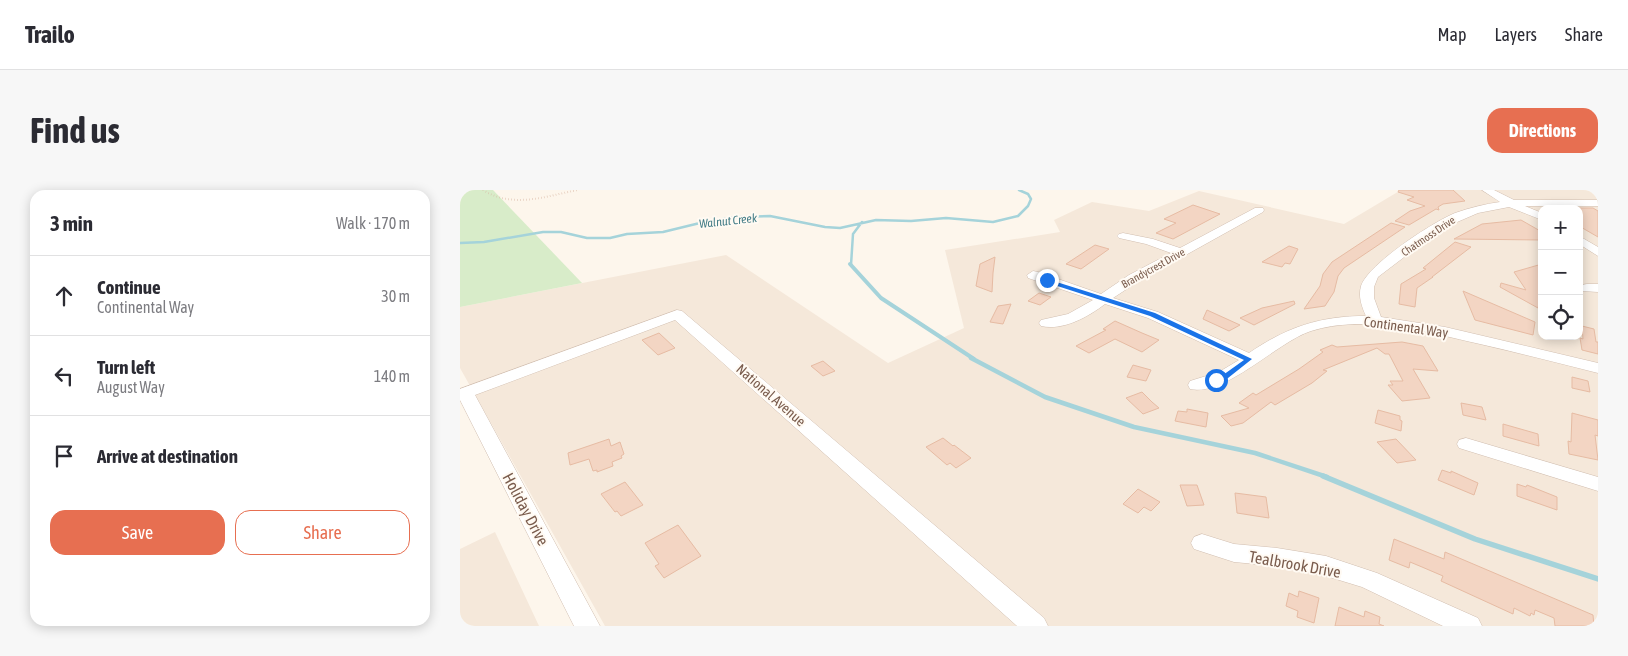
<!DOCTYPE html>
<html lang="en">
<head>
<meta charset="utf-8">
<style>
  body { margin:0; font-family:"Asap Condensed",sans-serif; background:#f7f7f7; color:#2b2b33 }
  .controls { position:absolute; right:15px; top:15px; display:grid; overflow:hidden; border-radius:10px; box-shadow:0 2px 12px #0003 }
  .controls button { width:45px; height:45px; display:grid; place-items:center; padding:0; border:0; border-bottom:1px solid #e1e1e2; background:#fff; color:#2b2b33; font:25px sans-serif }
  .stop { position:absolute; width:15px; height:15px; margin:-11px; border:4px solid #1a73e8; border-radius:50%; background:#fff }
  .stop.end { background:#1a73e8; border-color:#fff; box-shadow:0 1px 5px #0008 }
  .list { margin:0; padding:0; list-style:none }
  h2 { display:flex; justify-content:space-between; align-items:center; height:65px; margin:0; padding:0 20px; font-size:21px }
  h2 small { font-size:16px; font-weight:400; color:#7c7c81 }
  .list li { display:grid; grid-template-columns:32px 1fr auto; gap:15px; align-items:center; box-sizing:border-box; height:80px; padding:0 20px; border-top:1px solid #e1e1e2 }
  .list b { display:block; font-size:19px; white-space:nowrap }
  .list p { margin:0; font-size:16px; white-space:nowrap; color:#7c7c81 }
  .list em { font-size:16px; font-style:normal; color:#7c7c81 }
  .actions { display:flex; gap:10px; padding:15px 20px }
  .actions a { flex:1; padding:11px 0; border:1px solid #e76f51; border-radius:15px; text-align:center; font-size:18px; color:#e76f51 }
  .actions .main { background:#e76f51; color:#fff }
  .icon { flex:none; width:28px; height:28px; fill:none; stroke:currentColor; stroke-width:2; stroke-linecap:round; stroke-linejoin:round }
  .map { position:relative; flex:none; width:1138px; height:436px; overflow:hidden; border-radius:15px }
  header { display:flex; align-items:center; gap:30px; box-sizing:border-box; height:70px; padding:0 25px; background:#fff; border-bottom:1px solid #e1e1e2 }
  header strong { font-size:24px }
  nav { display:flex; gap:28px; margin-inline-start:auto; font-size:18px }
  .intro { display:flex; align-items:center; justify-content:space-between; box-sizing:border-box; height:120px; padding:0 30px }
  h1 { margin:0; font-size:35px }
  .button { padding:12px 22px; border-radius:15px; background:#e76f51; color:#fff; font-size:18px; font-weight:700 }
  main { display:flex; gap:30px; padding:0 30px }
  aside { flex:1; background:#fff; border-radius:15px; box-shadow:0 2px 12px #0003 }
  .map>svg:first-child { display:block }
</style>
</head>
<body>
<header>
<strong>Trailo</strong>
<nav><a>Map</a><a>Layers</a><a>Share</a></nav>
</header>
<div class="intro"><h1>Find us</h1><a class="button">Directions</a></div>
<main>
<aside>
<h2>3 min<small>Walk · 170 m</small></h2>
<ul class="list">
<li><svg class="icon" aria-label="ahead" viewBox="0 0 24 24"><path d="M12 20V5M6 11l6-6 6 6"/></svg><div><b>Continue</b><p>Continental Way</p></div><em>30 m</em></li>
<li><svg class="icon" aria-label="left" viewBox="0 0 24 24"><path d="M17 20v-9H6M10 6l-5 5 5 5"/></svg><div><b>Turn left</b><p>August Way</p></div><em>140 m</em></li>
<li><svg class="icon" aria-label="arrive" viewBox="0 0 24 24"><path d="M6 21V4h12l-3 4 3 4H6"/></svg><div><b>Arrive at destination</b></div></li>
</ul>
<div class="actions"><a class="main">Save</a><a>Share</a></div>
</aside>
<div class="map">
<svg width="1138" height="436" viewBox="0 0 1138 436">
  <rect width="100%" height="100%" fill="#fdf6ec"/>
  <!-- residential -->
  <path fill="#f5e8da" fill-rule="evenodd" d="M 941,0 L 1138,0 L 1138,436 L 145,436 L 0,178 L 0,117 L 266,65 L 428,173 L 504,138 L 485,60 L 600,42 L 594,30 L 632,12 L 689,21 L 739,1 L 884,34 ZM 1082,19 L 1119,19 L 1119,146 L 1082,146 Z
    M 35,342 L 79,436 L 0,436 L 0,359 Z"/>
  <!-- green -->
  <path fill="#d8ecc9" d="M 0,0 L 33,0 L 122,93 L 0,117 Z"/>
  <g fill="none" stroke-linecap="round" stroke-linejoin="round">
    <!-- stream-far3 -->
    <path stroke="#a5d3da" stroke-width="2.5" d="M 0,53 L 24,52 L 83,42 L 101,42 L 127,48 L 150,48 L 167,44 L 203,42 L 244,32 L 276,27 L 310,26 L 365,37 L 380,38 L 416,30 L 451,31 L 486,28 L 533,32 L 558,26 L 568,16 L 571,9 L 568,4 L 559,0
      M 391,75 L 393,44 L 402,32"/>
    <!-- stream-far2 -->
    <path stroke="#a5d3da" stroke-width="4" d="M 390,74 L 421,108 L 514,169"/>
    <!-- stream-far1 -->
    <path stroke="#a5d3da" stroke-width="4.5" d="M 511,168 L 585,207 L 674,237 L 795,263 L 867,287"/>
    <!-- stream -->
    <path stroke="#a5d3da" stroke-width="5.5" d="M 863,286 L 1015,349 L 1138,389"/>
  </g>
  <!-- building -->
  <path fill="#f3d5c3" stroke="#e6bba3" d="M 939,0 L 993,0 L 1005,11 L 983,14 L 978,17 L 979,20 L 976,19 L 949,35 L 935,31 L 950,21 L 965,16 L 947,10 L 954,7 L 938,2 Z
    M 733,15 L 760,24 L 713,49 L 696,43 L 716,33 L 704,29 Z
    M 1119,18 L 1133,18 L 1138,21 L 1138,47 L 1119,36 Z
    M 1061,30 L 1082,42 L 1082,50 L 994,49 L 1022,34 Z
    M 931,33 L 945,37 L 884,78 L 878,86 L 874,102 L 865,116 L 844,119 L 860,96 L 863,84 L 872,72 Z
    M 995,52 L 1011,57 L 972,87 L 973,87 L 957,98 L 955,117 L 939,114 L 941,94 L 966,79 L 963,78 Z
    M 635,55 L 649,59 L 621,79 L 606,74 Z
    M 829,56 L 838,59 L 830,74 L 825,73 L 822,77 L 802,72 Z
    M 535,67 L 533,83 L 532,102 L 516,96 L 520,74 Z
    M 1082,74 L 1082,109 L 1080,108 L 1078,118 L 1040,97 L 1041,93 L 1066,100 L 1054,82 Z
    M 1003,101 L 1075,132 L 1073,145 L 1015,130 Z
    M 579,103 L 591,107 L 580,115 L 568,111 Z
    M 834,111 L 835,114 L 794,135 L 780,128 L 802,118 Z
    M 551,114 L 543,134 L 530,132 L 538,116 Z
    M 747,120 L 780,135 L 769,141 L 743,129 Z
    M 655,131 L 682,143 L 699,150 L 682,162 L 655,149 L 629,163 L 616,156 L 646,140 L 643,139 Z
    M 1122,136 L 1134,139 L 1136,152 L 1138,152 L 1138,164 L 1122,160 L 1120,148 L 1123,149 Z
    M 199,143 L 215,158 L 198,165 L 182,150 Z
    M 942,152 L 963,156 L 978,181 L 953,179 L 970,208 L 942,211 L 928,195 L 933,195 L 930,191 L 943,191 L 929,164 L 925,164 L 917,158 L 863,180 L 867,181 L 852,193 L 815,215 L 811,212 L 783,233 L 771,236 L 761,226 L 789,218 L 779,213 L 793,203 L 796,205 L 839,179 L 863,162 L 860,160 L 872,155 L 877,157 Z
    M 363,171 L 375,181 L 363,186 L 351,176 Z
    M 673,175 L 691,180 L 686,191 L 667,187 Z
    M 1112,187 L 1128,191 L 1130,202 L 1112,198 Z
    M 682,202 L 692,212 L 699,218 L 683,224 L 666,208 Z
    M 1001,213 L 1022,217 L 1026,230 L 1003,225 Z
    M 727,219 L 748,223 L 746,237 L 715,231 L 718,221 L 727,222 Z
    M 918,220 L 940,226 L 940,230 L 942,231 L 941,241 L 915,233 Z
    M 1112,223 L 1138,230 L 1138,246 L 1135,245 L 1138,270 L 1109,264 L 1108,251 L 1111,252 Z
    M 1043,234 L 1078,244 L 1079,256 L 1043,246 Z
    M 483,248 L 493,256 L 494,255 L 511,268 L 496,278 L 490,273 L 487,275 L 466,257 Z
    M 149,249 L 151,256 L 160,252 L 164,264 L 161,266 L 162,268 L 152,272 L 153,276 L 137,282 L 137,280 L 133,281 L 129,269 L 110,275 L 108,263 Z
    M 936,249 L 956,270 L 937,273 L 917,252 Z
    M 982,280 L 991,283 L 991,281 L 1018,293 L 1014,305 L 978,290 Z
    M 165,292 L 183,315 L 161,326 L 157,321 L 155,322 L 141,304 Z
    M 1057,294 L 1066,297 L 1067,295 L 1097,307 L 1097,320 L 1057,306 Z
    M 720,295 L 737,295 L 744,315 L 727,316 Z
    M 678,299 L 700,312 L 691,321 L 684,317 L 678,323 L 663,314 Z
    M 775,303 L 806,307 L 809,328 L 777,323 Z
    M 218,335 L 241,366 L 204,388 L 195,376 L 199,374 L 185,353 Z
    M 934,349 L 984,369 L 985,362 L 1133,425 L 1134,436 L 1095,436 L 1094,428 L 1075,420 L 1074,425 L 1071,423 L 1070,426 L 1054,418 L 1053,424 L 981,391 L 983,386 L 962,377 L 950,372 L 949,378 L 929,370 Z
    M 839,401 L 859,408 L 854,433 L 837,427 L 838,421 L 826,416 L 829,403 L 838,407 Z
    M 879,417 L 904,427 L 905,421 L 920,427 L 919,434 L 924,436 L 875,436 Z"/>
  <g fill="none" stroke-linecap="round" stroke-linejoin="round">
    <!-- minor casing -->
    <g stroke="#d1beb0" stroke-width="1">
      <path id="minor" d="M 1022,0 L 1034,0 L 1054,10 L 1138,10 L 1138,16 L 1065,16 L 1082,23 L 1082,30 L 1049,17 L 1018,23 L 981,39 L 918,87 L 914,97 L 914,108 L 921,127 L 985,137 L 1138,173 L 1138,183 C 1099,173 1059,163 1020,154 C 966,142 906,124 851,141 C 817,152 765,207 730,199 L 728,195 L 730,191 L 759,182 L 779,170 L 688,128 L 645,114 C 628,127 603,141 581,136 L 579,133 L 581,130 L 608,124 L 633,110 L 568,88 L 567,85 L 573,81 L 578,82 L 641,104 L 669,85 L 711,63 L 686,54 L 659,48 L 657,46 L 659,44 L 663,43 L 693,49 L 720,58 L 795,18 L 803,18 L 804,20 L 803,22 L 679,91 L 653,108 L 698,122 L 789,163 C 827,137 860,126 906,126 C 902,117 898,107 901,96 C 908,74 973,32 995,23 C 1009,18 1025,14 1040,12 Z
        M 1119,46 L 1138,57 L 1138,66 L 1119,54 Z
        M 1127,94 L 1138,94 L 1138,102 L 1122,101 L 1120,98 L 1122,95 Z
        M 217,120 L 222,121 L 584,428 L 588,436 L 557,436 L 215,130 L 15,205 L 140,436 L 114,436 L 0,210 L 0,199 Z
        M 1006,248 L 1138,287 L 1138,301 L 999,258 L 997,254 L 999,250 Z
        M 742,344 L 774,354 L 817,358 L 866,366 L 917,383 L 1018,428 L 1022,436 L 983,436 L 902,397 L 866,386 L 817,376 L 774,372 L 734,359 L 731,353 L 734,347 Z"/>
    </g>
    <!-- path -->
    <path stroke="#d9b8a5" stroke-width="2" stroke-dasharray="0.5 2.5" stroke-linecap="butt" d="M 23,0 C 53,19 86,6 118,0"/>
    <!-- minor -->
    <use href="#minor" fill="#fff" fill-rule="evenodd"/>
  </g>
  <!-- route -->
  <path fill="#1a73e8" d="M 587,89 L 695,123 L 792,169 L 768,188 L 753,192 L 753,189 L 763,185 L 784,170 L 690,126 L 585,92 Z"/>
  <g text-anchor="middle" dominant-baseline="central" stroke-width="4" stroke-linejoin="round" paint-order="stroke">
    <!-- far-street labels -->
    <g font-size="11" fill="#7a5c4d" stroke="#fffaf3">
      <text transform="translate(968 46) rotate(-34)">Chatmoss Drive</text>
      <text transform="translate(693 78) rotate(-29)">Brandycrest Drive</text>
    </g>
    <!-- far-water labels -->
    <g font-size="12" font-style="italic" fill="#437c86" stroke="#fffaf3">
      <text transform="translate(268 31) rotate(-6)">Walnut Creek</text>
    </g>
    <!-- street labels -->
    <g font-size="14" fill="#7a5c4d" stroke="#fffaf3">
      <text transform="translate(946 137) rotate(8)">Continental Way</text>
      <text transform="translate(311 205) rotate(41)">National Avenue</text>
    </g>
    <!-- near-street labels -->
    <g font-size="16" fill="#7a5c4d" stroke="#fffaf3">
      <text transform="translate(66 319) rotate(62)">Holiday Drive</text>
      <text transform="translate(835 374) rotate(10)">Tealbrook Drive</text>
    </g>
  </g>
</svg>
<div class="controls">
<button>+</button>
<button>−</button>
<button><svg class="icon" aria-label="locate" viewBox="0 0 24 24"><circle cx="12" cy="12" r="6"/><path d="M12 2v4M12 18v4M2 12h4M18 12h4"/></svg></button>
</div>
<div class="stop" style="left:756px;top:190px"></div>
<div class="stop end" style="left:587px;top:90px"></div>
</div>
</main>
</body>
</html>
